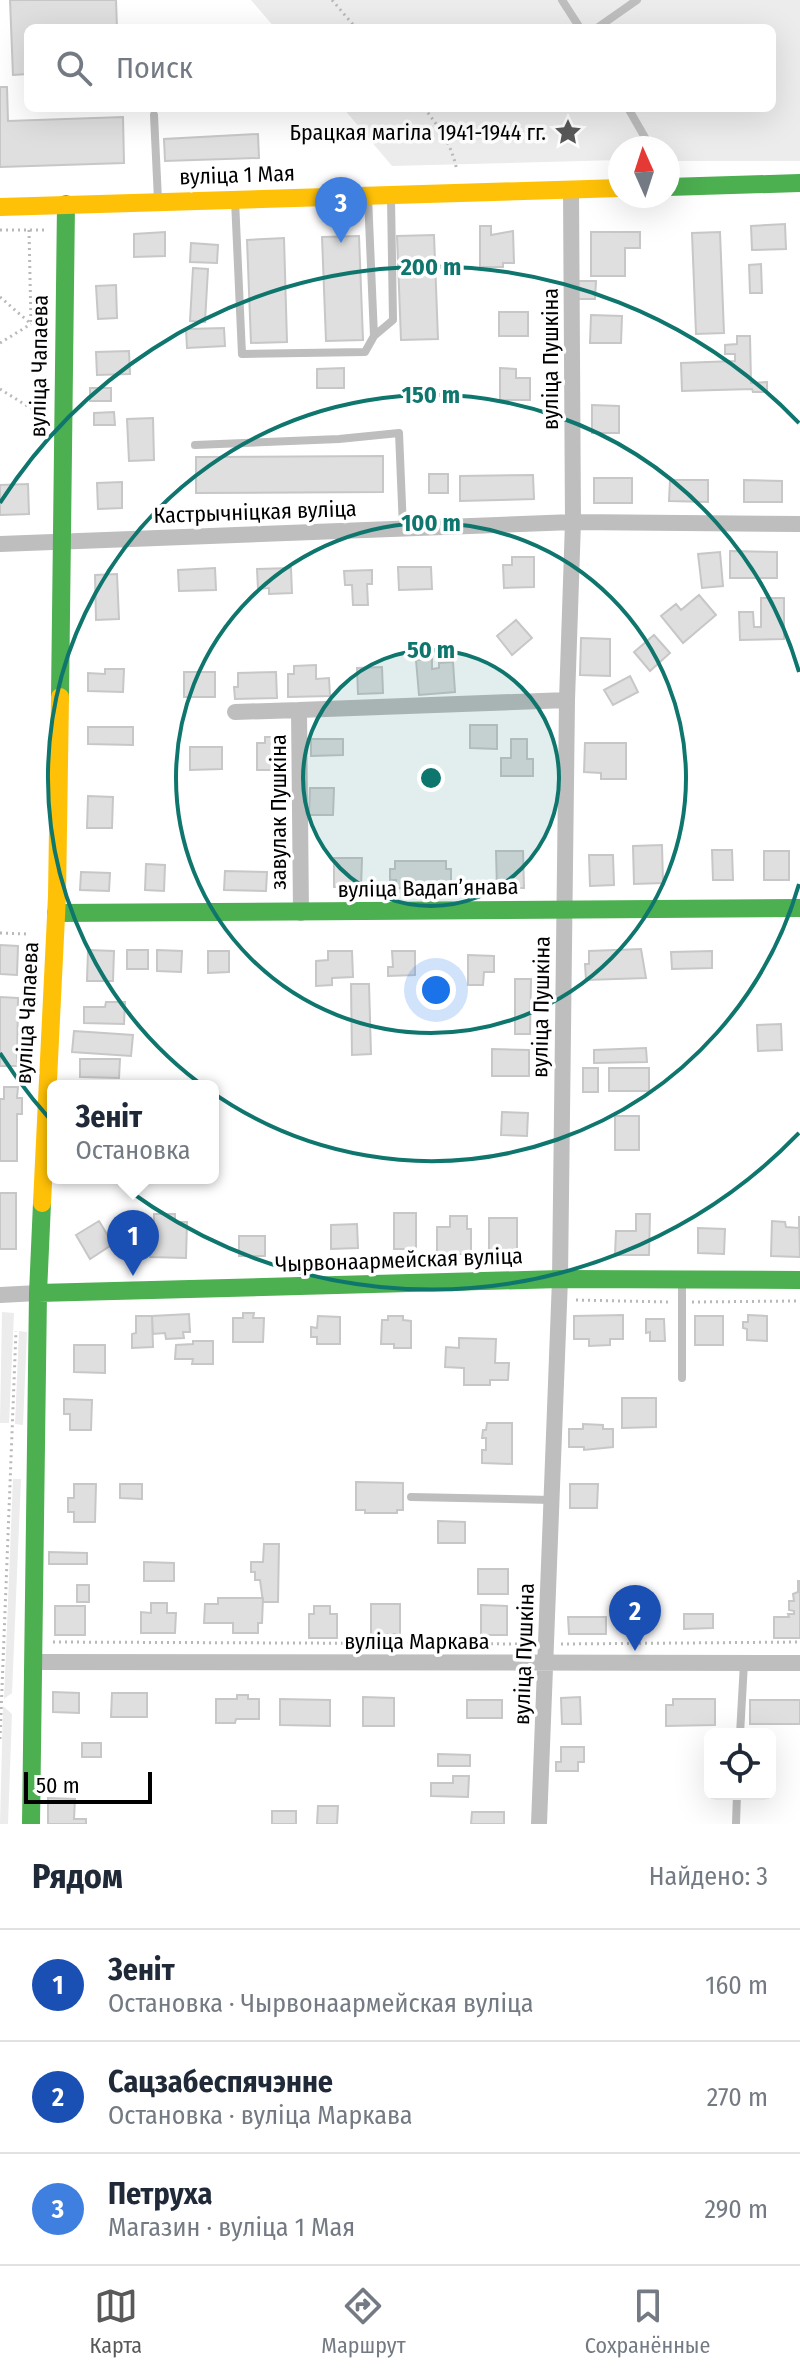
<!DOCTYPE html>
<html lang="ru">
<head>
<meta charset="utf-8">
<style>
  body { margin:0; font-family:"Fira Sans Condensed",sans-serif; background:#f2f2f3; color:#1f2937 }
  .controls { position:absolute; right:24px; bottom:24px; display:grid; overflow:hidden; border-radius:12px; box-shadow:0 8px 32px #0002 }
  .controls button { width:72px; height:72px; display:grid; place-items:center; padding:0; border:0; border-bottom:2px solid #e0e1e3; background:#fff; color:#1f2937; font:40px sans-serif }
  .compass { position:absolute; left:608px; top:136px; width:72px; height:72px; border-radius:50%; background:#fff; box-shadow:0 8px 32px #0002; rotate:357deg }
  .scale { position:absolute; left:24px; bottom:20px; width:128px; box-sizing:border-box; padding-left:8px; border:4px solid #000; border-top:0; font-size:22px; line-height:28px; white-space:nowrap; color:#000; -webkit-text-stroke:6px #fff; paint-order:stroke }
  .you { position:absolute; left:436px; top:990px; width:28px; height:28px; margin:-20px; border:6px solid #fff; border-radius:50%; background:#1a73e8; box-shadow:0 0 0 12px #1a73e833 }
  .badge { display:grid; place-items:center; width:52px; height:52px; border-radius:50%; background:#595959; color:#fff; font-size:26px; font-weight:700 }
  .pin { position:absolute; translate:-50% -66px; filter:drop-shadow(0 2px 4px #0008) }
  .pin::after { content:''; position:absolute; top:42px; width:28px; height:24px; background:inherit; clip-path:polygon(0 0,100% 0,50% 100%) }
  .popup { position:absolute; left:47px; top:1080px; width:172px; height:104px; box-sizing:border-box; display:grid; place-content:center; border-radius:12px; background:#fff; filter:drop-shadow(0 2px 6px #0005); font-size:26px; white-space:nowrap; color:#747a83 }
  .popup b { font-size:30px; color:#1f2937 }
  .popup::after { content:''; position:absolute; left:50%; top:100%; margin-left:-16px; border:16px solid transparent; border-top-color:#fff }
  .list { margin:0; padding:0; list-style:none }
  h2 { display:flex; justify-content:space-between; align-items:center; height:104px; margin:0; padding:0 32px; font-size:34px }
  h2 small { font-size:26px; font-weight:400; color:#747a83 }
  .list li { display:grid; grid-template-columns:52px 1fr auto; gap:24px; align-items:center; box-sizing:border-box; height:112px; padding:0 32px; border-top:2px solid #e0e1e3 }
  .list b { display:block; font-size:30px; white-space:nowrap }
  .list p { margin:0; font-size:26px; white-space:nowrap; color:#747a83 }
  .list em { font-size:26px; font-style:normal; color:#747a83 }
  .icon { flex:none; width:44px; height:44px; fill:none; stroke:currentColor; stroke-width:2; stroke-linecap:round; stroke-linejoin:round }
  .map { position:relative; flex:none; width:800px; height:1824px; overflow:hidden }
  .search { position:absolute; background:#fff; box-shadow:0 8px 32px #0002; left:24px; right:24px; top:24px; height:88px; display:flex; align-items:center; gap:20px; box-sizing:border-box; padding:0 28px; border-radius:12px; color:#747a83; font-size:30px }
  .sheet { height:440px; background:#fff }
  nav { display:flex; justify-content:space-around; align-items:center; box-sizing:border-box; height:112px; border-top:2px solid #e0e1e3; background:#fff; font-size:22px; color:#747a83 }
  nav a { display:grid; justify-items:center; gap:4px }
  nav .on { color:#595959 }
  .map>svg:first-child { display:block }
</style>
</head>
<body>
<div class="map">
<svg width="800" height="1824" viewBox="0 0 800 1824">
  <rect width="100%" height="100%" fill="#fff"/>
  <!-- green -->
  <path fill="#ececec" d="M 251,0 L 800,0 L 800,161 L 671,161 L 668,157 L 668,148 L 620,148 L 620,160 L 392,166 L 343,108 L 772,108 L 772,28 L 275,28 Z
    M 2,1312 L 14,1313 L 9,1423 L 0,1423 Z
    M 19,1331 L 27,1332 L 23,1425 L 15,1424 Z
    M 13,1479 L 21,1479 L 12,1693 L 4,1699 Z
    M 3,1706 L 12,1714 L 8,1824 L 0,1824 Z"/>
  <!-- building -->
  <path fill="#dfdfdf" stroke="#c7c7c7" stroke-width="2" d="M 10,0 L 116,0 L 117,28 L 28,28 L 28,74 L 13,75 Z
    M 0,87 L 7,87 L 8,121 L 123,117 L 124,163 L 0,167 Z
    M 258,134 L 259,158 L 165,161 L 164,139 Z
    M 785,224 L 786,249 L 752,250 L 751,226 Z
    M 480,226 L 491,226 L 491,235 L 513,231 L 514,263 L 503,263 L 503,267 L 480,267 Z
    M 165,232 L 165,256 L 134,257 L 134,234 Z
    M 591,232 L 640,232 L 640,248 L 625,248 L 625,276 L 591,276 Z
    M 720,232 L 724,333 L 696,334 L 692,233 Z
    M 434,235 L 438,339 L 401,340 L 397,236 Z
    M 359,236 L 363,340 L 326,341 L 322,237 Z
    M 284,238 L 287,342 L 251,343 L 247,240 Z
    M 191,243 L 218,245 L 217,263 L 190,262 Z
    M 761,264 L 762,293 L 750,293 L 749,265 Z
    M 193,268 L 208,269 L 205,322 L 190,321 Z
    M 576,281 L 596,281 L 595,299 L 576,299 Z
    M 116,285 L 117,318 L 98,319 L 96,286 Z
    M 499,312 L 528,312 L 528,336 L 499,336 Z
    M 591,315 L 622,316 L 621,343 L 590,343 Z
    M 224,328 L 225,346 L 187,348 L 186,329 Z
    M 737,336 L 750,336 L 751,383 L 767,382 L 767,392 L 753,392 L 752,389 L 682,391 L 681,363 L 735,361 L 735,354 L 725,354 L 725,345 L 737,344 Z
    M 129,351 L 130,374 L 97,375 L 96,352 Z
    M 344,368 L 344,388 L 317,388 L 317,369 Z
    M 500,368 L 516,369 L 516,378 L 530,378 L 530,400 L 500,400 Z
    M 90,388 L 111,388 L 111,401 L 90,401 Z
    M 592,405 L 619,406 L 619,433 L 592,433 Z
    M 114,412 L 115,425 L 94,425 L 94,413 Z
    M 153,418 L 154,460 L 129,461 L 127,419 Z
    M 383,456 L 383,492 L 196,493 L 196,457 Z
    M 429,474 L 448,474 L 448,493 L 429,493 Z
    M 533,475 L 534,499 L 460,501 L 460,476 Z
    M 594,478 L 632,478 L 632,503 L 594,503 Z
    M 670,480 L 708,480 L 708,502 L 669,501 Z
    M 744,480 L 782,481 L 782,502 L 744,502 Z
    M 122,482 L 122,508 L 98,509 L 97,483 Z
    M 28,484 L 29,514 L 0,515 L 0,485 Z
    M 730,551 L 777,552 L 777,578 L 730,578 Z
    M 720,552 L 723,586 L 702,588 L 698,554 Z
    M 512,557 L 534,557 L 534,587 L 504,588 L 503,565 L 512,565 Z
    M 398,567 L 431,567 L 432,589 L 399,590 Z
    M 215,568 L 216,590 L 179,591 L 178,570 Z
    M 291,568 L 292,593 L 269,594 L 269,588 L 258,589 L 257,569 Z
    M 372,570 L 372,584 L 367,584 L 368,605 L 353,605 L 352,585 L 345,585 L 344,571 Z
    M 117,574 L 119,619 L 96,620 L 95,575 Z
    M 699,595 L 716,615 L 683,643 L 661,616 L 676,604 L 681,610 Z
    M 761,598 L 784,598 L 784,639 L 740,640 L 739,612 L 753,612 L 754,627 L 761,627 Z
    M 516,620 L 532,638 L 512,655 L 497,636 Z
    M 654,635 L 670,653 L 650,671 L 634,652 Z
    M 581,638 L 610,639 L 610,676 L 580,675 Z
    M 432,659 L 432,669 L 439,668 L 439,663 L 453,662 L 455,692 L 419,695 L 416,660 Z
    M 316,665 L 316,679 L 329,678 L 330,696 L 288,697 L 288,674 L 294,674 L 294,666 Z
    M 382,667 L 383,693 L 358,694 L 357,668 Z
    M 105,669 L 124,669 L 123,692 L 88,691 L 88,673 L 105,674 Z
    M 184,672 L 215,672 L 215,697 L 184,697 Z
    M 276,672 L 277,698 L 235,699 L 234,687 L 238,687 L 238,673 Z
    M 630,676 L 638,692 L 613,705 L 604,690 Z
    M 470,725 L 497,725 L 497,749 L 470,748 Z
    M 88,727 L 133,727 L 133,745 L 88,744 Z
    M 265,737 L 275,737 L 275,742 L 283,743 L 282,770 L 257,770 L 257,743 L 265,743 Z
    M 311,739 L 343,739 L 343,755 L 311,756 Z
    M 511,739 L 527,739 L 527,759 L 533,759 L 533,776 L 501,776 L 501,758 L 511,758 Z
    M 585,743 L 626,743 L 626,779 L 601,779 L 601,773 L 584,772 Z
    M 190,747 L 222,747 L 222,769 L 190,770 Z
    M 310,788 L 334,788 L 333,815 L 309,815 Z
    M 88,796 L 113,797 L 112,828 L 87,828 Z
    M 662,845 L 663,883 L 634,884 L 633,846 Z
    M 712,850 L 732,850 L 733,880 L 713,880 Z
    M 496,851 L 523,851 L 524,888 L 497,888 Z
    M 764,851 L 789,851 L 789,880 L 764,880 Z
    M 589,855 L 613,855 L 614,885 L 590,886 Z
    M 334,858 L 362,858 L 361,887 L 334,887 Z
    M 395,861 L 446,861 L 446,869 L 451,869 L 451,885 L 445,885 L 445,889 L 396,888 L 396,880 L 390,880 L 390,869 L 395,869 Z
    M 146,864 L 165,865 L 164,891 L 145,890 Z
    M 225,871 L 267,872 L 266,891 L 224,890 Z
    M 81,872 L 110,873 L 109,891 L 80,890 Z
    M 0,945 L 18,946 L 17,975 L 0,974 Z
    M 641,949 L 646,978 L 586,980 L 585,964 L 589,964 L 589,951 Z
    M 88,950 L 114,951 L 113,981 L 87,981 Z
    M 127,950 L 148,950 L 148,969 L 127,969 Z
    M 157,950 L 182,951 L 181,972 L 157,971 Z
    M 208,951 L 229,951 L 229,972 L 208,973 Z
    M 328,951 L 352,951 L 353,977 L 332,978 L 332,985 L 316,986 L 316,961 L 328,960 Z
    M 392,951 L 415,951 L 415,975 L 388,976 L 388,967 L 393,967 Z
    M 712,951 L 712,968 L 672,969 L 671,952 Z
    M 468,955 L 494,956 L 494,972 L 484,972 L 483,985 L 468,985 Z
    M 515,979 L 531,979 L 530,1034 L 515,1034 Z
    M 351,984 L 369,984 L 371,1054 L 352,1055 Z
    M 0,997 L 18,998 L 17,1066 L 0,1066 Z
    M 106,1002 L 125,1002 L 124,1024 L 84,1023 L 84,1007 L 105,1007 Z
    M 781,1024 L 782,1050 L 758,1051 L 757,1025 Z
    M 74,1031 L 133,1035 L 131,1056 L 72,1052 Z
    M 646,1048 L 647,1062 L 594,1063 L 594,1050 Z
    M 492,1049 L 529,1050 L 529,1076 L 492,1076 Z
    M 80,1059 L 120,1059 L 119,1078 L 80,1077 Z
    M 583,1068 L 598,1068 L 598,1092 L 583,1092 Z
    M 609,1068 L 649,1068 L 649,1091 L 609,1091 Z
    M 4,1087 L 18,1087 L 17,1098 L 22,1098 L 22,1114 L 17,1114 L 17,1161 L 0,1161 L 0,1099 L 4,1099 Z
    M 502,1112 L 528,1113 L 527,1136 L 501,1135 Z
    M 615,1116 L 639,1116 L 639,1150 L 615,1150 Z
    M 0,1193 L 16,1193 L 16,1249 L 0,1249 Z
    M 394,1213 L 416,1213 L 416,1249 L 394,1249 Z
    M 154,1214 L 175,1214 L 175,1222 L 187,1222 L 186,1258 L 150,1257 L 150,1237 L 142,1236 L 143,1225 L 154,1225 Z
    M 636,1214 L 650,1214 L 649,1255 L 615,1255 L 616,1231 L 636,1231 Z
    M 450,1216 L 467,1216 L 467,1229 L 471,1229 L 471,1254 L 437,1254 L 437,1227 L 450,1227 Z
    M 799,1216 L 800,1257 L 771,1256 L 772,1221 L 785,1222 L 786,1227 L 799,1228 Z
    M 489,1218 L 517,1218 L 517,1253 L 489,1253 Z
    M 99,1221 L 113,1244 L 90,1259 L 76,1235 Z
    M 357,1224 L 358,1248 L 331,1249 L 331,1225 Z
    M 698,1228 L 725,1229 L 724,1254 L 698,1253 Z
    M 239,1236 L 265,1236 L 265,1256 L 239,1256 Z
    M 243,1313 L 254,1313 L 253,1318 L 264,1318 L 263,1342 L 233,1342 L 233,1318 L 243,1318 Z
    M 189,1314 L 190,1332 L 183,1332 L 184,1338 L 166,1339 L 165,1333 L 153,1334 L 152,1316 Z
    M 623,1315 L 623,1339 L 610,1339 L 610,1345 L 589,1346 L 589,1339 L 574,1339 L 574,1316 Z
    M 748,1315 L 767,1316 L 767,1341 L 747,1340 L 747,1329 L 743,1328 L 743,1322 L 748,1322 Z
    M 136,1316 L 152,1316 L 153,1347 L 132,1348 L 132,1334 L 136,1333 Z
    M 318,1316 L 340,1317 L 340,1344 L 317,1344 L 317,1337 L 311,1337 L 311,1327 L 317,1328 Z
    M 388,1316 L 403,1316 L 403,1320 L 411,1321 L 411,1348 L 394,1348 L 394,1344 L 381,1344 L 382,1320 L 388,1320 Z
    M 695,1316 L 723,1316 L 723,1345 L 695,1345 Z
    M 646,1319 L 664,1319 L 665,1341 L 650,1341 L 650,1332 L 646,1333 Z
    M 459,1338 L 496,1339 L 495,1363 L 509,1363 L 508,1380 L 490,1380 L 490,1385 L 464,1385 L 464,1368 L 445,1367 L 446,1347 L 459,1348 Z
    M 193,1341 L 213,1341 L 213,1364 L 192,1364 L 193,1359 L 175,1359 L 176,1345 L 193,1344 Z
    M 74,1345 L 105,1345 L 105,1373 L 74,1372 Z
    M 622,1398 L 656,1398 L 656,1427 L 622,1428 Z
    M 64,1399 L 92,1400 L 91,1430 L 70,1430 L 70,1414 L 64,1414 Z
    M 487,1423 L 512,1423 L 512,1464 L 482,1463 L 482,1450 L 486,1450 L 486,1438 L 482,1438 L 483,1430 L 486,1430 Z
    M 583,1424 L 603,1425 L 603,1429 L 613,1429 L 613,1447 L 584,1450 L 584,1447 L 569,1447 L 569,1429 L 583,1429 Z
    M 356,1482 L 403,1483 L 403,1510 L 397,1510 L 397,1513 L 365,1513 L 365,1510 L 356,1510 Z
    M 74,1484 L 96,1484 L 95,1522 L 74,1522 L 74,1512 L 68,1512 L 68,1498 L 74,1498 Z
    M 120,1484 L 142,1484 L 142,1499 L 120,1498 Z
    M 570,1484 L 598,1484 L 597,1508 L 570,1508 Z
    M 438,1521 L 465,1522 L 465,1543 L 438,1543 Z
    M 264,1544 L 279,1544 L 278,1602 L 263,1602 L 260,1580 L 255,1580 L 255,1572 L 251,1572 L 251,1562 L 263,1562 Z
    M 49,1552 L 87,1553 L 87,1564 L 49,1564 Z
    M 144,1562 L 174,1563 L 174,1581 L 144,1581 Z
    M 478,1569 L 508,1569 L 508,1594 L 478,1594 Z
    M 798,1581 L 800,1581 L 800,1638 L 774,1638 L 774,1617 L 789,1617 L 788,1614 L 794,1614 L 794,1611 L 789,1610 L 789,1601 L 794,1601 L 793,1594 L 798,1592 Z
    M 77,1585 L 89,1585 L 89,1602 L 77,1602 Z
    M 218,1598 L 263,1598 L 262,1623 L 258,1623 L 258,1633 L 233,1633 L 233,1623 L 204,1623 L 205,1604 L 218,1604 Z
    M 151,1603 L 167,1603 L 167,1613 L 176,1613 L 175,1633 L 141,1633 L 141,1612 L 151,1613 Z
    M 371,1604 L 400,1604 L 400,1634 L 371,1634 Z
    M 481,1605 L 507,1606 L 507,1635 L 481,1635 Z
    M 55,1606 L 85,1606 L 85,1635 L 55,1635 Z
    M 314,1606 L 330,1606 L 330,1614 L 337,1614 L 337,1638 L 309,1638 L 309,1614 L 314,1614 Z
    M 684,1614 L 713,1614 L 713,1628 L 684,1629 Z
    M 568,1617 L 606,1617 L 606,1634 L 569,1634 Z
    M 53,1692 L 79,1693 L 79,1713 L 53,1712 Z
    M 112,1693 L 147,1693 L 147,1717 L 111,1717 Z
    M 237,1695 L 248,1695 L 248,1699 L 259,1699 L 259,1719 L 236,1719 L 235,1723 L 216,1723 L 216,1699 L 237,1699 Z
    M 363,1697 L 394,1698 L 394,1726 L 363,1726 Z
    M 580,1697 L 581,1724 L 562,1724 L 561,1698 Z
    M 280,1699 L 330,1700 L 330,1726 L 280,1725 Z
    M 673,1699 L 715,1699 L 715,1725 L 666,1726 L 666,1705 L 673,1705 Z
    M 467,1700 L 502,1700 L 502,1718 L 467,1718 Z
    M 750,1700 L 800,1700 L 800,1724 L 750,1724 Z
    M 82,1743 L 101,1743 L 101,1757 L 82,1757 Z
    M 561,1747 L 584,1747 L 584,1762 L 578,1762 L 578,1771 L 556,1771 L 556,1762 L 561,1762 Z
    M 438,1754 L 470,1755 L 470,1766 L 438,1766 Z
    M 453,1776 L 469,1776 L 468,1797 L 431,1796 L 431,1783 L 453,1783 Z
    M 48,1798 L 75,1799 L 74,1819 L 86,1819 L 86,1824 L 48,1824 Z
    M 318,1806 L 338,1806 L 337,1824 L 317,1824 Z
    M 272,1811 L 296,1811 L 296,1824 L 272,1824 Z
    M 472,1812 L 504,1812 L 504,1824 L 471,1824 Z"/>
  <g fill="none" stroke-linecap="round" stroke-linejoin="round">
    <!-- path -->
    <path stroke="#b9b9b9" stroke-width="3" stroke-dasharray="2 4" stroke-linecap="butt" d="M 332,0 L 356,28
      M 424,108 C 440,128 452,145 457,171
      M 0,230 L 47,230
      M 29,230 L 31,324
      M 0,297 L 30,323
      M 0,343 L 31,324
      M 0,389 L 45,417
      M 0,933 L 28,934
      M 576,1300 L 669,1302
      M 692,1302 L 797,1301
      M 53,1642 L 530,1644
      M 561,1644 L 800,1642
      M 0,1739 L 16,1331"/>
    <!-- lane -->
    <path stroke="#bebebe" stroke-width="8" d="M 562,0 L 580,28
      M 597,28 L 637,0
      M 628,108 L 651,148
      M 154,115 L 158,200
      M 235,200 L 242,354 L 365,352 L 374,336 L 368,197
      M 374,336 L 393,320 L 391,198
      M 195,445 L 339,439 L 399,433 L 403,528
      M 682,1378 L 682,1280
      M 411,1497 L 552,1500
      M 740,1734 L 744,1663
      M 736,1824 L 737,1794"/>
    <!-- street -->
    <path stroke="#bebebe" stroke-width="16" d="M 0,544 L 573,522 L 800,524
      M 235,712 L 299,710
      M 301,913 L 299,710 L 567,700
      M 0,1295 L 38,1293
      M 34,1662 L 800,1663
      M 539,1824 L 560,1279 L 567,700 L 573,522 L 571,190"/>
    <!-- fast -->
    <path stroke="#4caf50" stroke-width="18" d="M 668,187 L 800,183
      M 60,697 L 66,204
      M 56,913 L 800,908
      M 38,1293 L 560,1279 L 800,1280
      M 31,1824 L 38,1293 L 42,1203"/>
    <!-- slow -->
    <path stroke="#ffc107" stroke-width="18" d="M 0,207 L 620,188
      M 42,1203 L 57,896 L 60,697"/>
  </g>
  <!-- distance rings -->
  <circle cx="431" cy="778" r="128" fill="#0f766e" fill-opacity=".12"/>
  <g fill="none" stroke="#0f766e" stroke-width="4">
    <circle cx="431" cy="778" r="128"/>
    <circle cx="431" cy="778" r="255"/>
    <path d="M799 884A383 383 0 1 1 799 672"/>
    <path d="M799 1133A511 511 0 0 1 0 1053M0 503A511 511 0 0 1 799 423"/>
  </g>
  <!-- icons -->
  <defs>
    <g id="sight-bare" transform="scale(2.16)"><path d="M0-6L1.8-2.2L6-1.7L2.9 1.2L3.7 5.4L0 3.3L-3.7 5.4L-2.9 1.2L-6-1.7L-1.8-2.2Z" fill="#595959" stroke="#fff" stroke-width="2.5" paint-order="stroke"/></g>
  </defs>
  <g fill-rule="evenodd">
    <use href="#sight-bare" x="568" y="132"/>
  </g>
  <g text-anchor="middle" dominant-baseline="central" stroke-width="7" stroke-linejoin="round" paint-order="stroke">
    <!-- poi labels -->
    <g font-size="22" fill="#000" stroke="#fff" text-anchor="end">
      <text x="546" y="132">Брацкая магіла 1941-1944 гг.</text>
    </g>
    <!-- street labels -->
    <g font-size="22" fill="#000" stroke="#fff">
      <text transform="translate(237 175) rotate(-2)">вуліца 1 Мая</text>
      <text transform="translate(550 359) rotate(-90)">вуліца Пушкіна</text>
      <text transform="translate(39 366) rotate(-89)">вуліца Чапаева</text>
      <text transform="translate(255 512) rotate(-2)">Кастрычніцкая вуліца</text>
      <text transform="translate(278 812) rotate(-90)">завулак Пушкіна</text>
      <text transform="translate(428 888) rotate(-1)">вуліца Вадапʼянава</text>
      <text transform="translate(541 1007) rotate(-89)">вуліца Пушкіна</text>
      <text transform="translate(27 1013) rotate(-87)">вуліца Чапаева</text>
      <text transform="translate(399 1260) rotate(-2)">Чырвонаармейская вуліца</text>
      <text x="417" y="1641">вуліца Маркава</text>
      <text transform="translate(524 1654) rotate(-88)">вуліца Пушкіна</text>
    </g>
  </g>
  <circle cx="431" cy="778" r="12" fill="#0f766e" stroke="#fff" stroke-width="4"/>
  <g font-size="24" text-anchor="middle" font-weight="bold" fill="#0f766e" stroke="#fff" stroke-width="7" stroke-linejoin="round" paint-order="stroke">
    <text x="431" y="275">200 m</text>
    <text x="431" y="403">150 m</text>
    <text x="431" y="531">100 m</text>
    <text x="431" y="658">50 m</text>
  </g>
</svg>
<div class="controls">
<button><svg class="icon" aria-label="locate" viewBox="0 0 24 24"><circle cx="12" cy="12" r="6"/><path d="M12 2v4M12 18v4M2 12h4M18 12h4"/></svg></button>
</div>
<svg class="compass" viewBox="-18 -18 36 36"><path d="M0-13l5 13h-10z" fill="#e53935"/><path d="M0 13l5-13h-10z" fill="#747a83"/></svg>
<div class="scale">50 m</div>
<div class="you"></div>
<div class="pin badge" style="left:133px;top:1276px;background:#1a4fb4">1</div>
<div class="popup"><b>Зеніт</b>Остановка</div>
<div class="pin badge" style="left:635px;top:1651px;background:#1a4fb4">2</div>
<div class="pin badge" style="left:341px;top:243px;background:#3f7fe0">3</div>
<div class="search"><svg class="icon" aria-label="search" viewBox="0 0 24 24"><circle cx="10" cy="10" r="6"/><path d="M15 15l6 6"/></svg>Поиск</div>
</div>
<section class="sheet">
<h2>Рядом<small>Найдено: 3</small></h2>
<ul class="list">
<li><span class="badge" style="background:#1a4fb4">1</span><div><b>Зеніт</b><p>Остановка · Чырвонаармейская вуліца</p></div><em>160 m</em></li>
<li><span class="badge" style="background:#1a4fb4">2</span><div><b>Сацзабеспячэнне</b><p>Остановка · вуліца Маркава</p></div><em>270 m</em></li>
<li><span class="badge" style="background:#3f7fe0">3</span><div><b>Петруха</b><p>Магазин · вуліца 1 Мая</p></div><em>290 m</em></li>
</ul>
</section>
<nav>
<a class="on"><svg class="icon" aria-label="map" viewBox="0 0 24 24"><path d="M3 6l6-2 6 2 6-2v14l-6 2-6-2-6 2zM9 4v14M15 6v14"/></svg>Карта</a>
<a><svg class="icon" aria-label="directions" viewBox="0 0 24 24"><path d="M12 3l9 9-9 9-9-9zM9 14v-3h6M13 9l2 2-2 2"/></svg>Маршрут</a>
<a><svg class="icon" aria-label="saved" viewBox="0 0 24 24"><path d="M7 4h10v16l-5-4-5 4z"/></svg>Сохранённые</a>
</nav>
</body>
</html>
